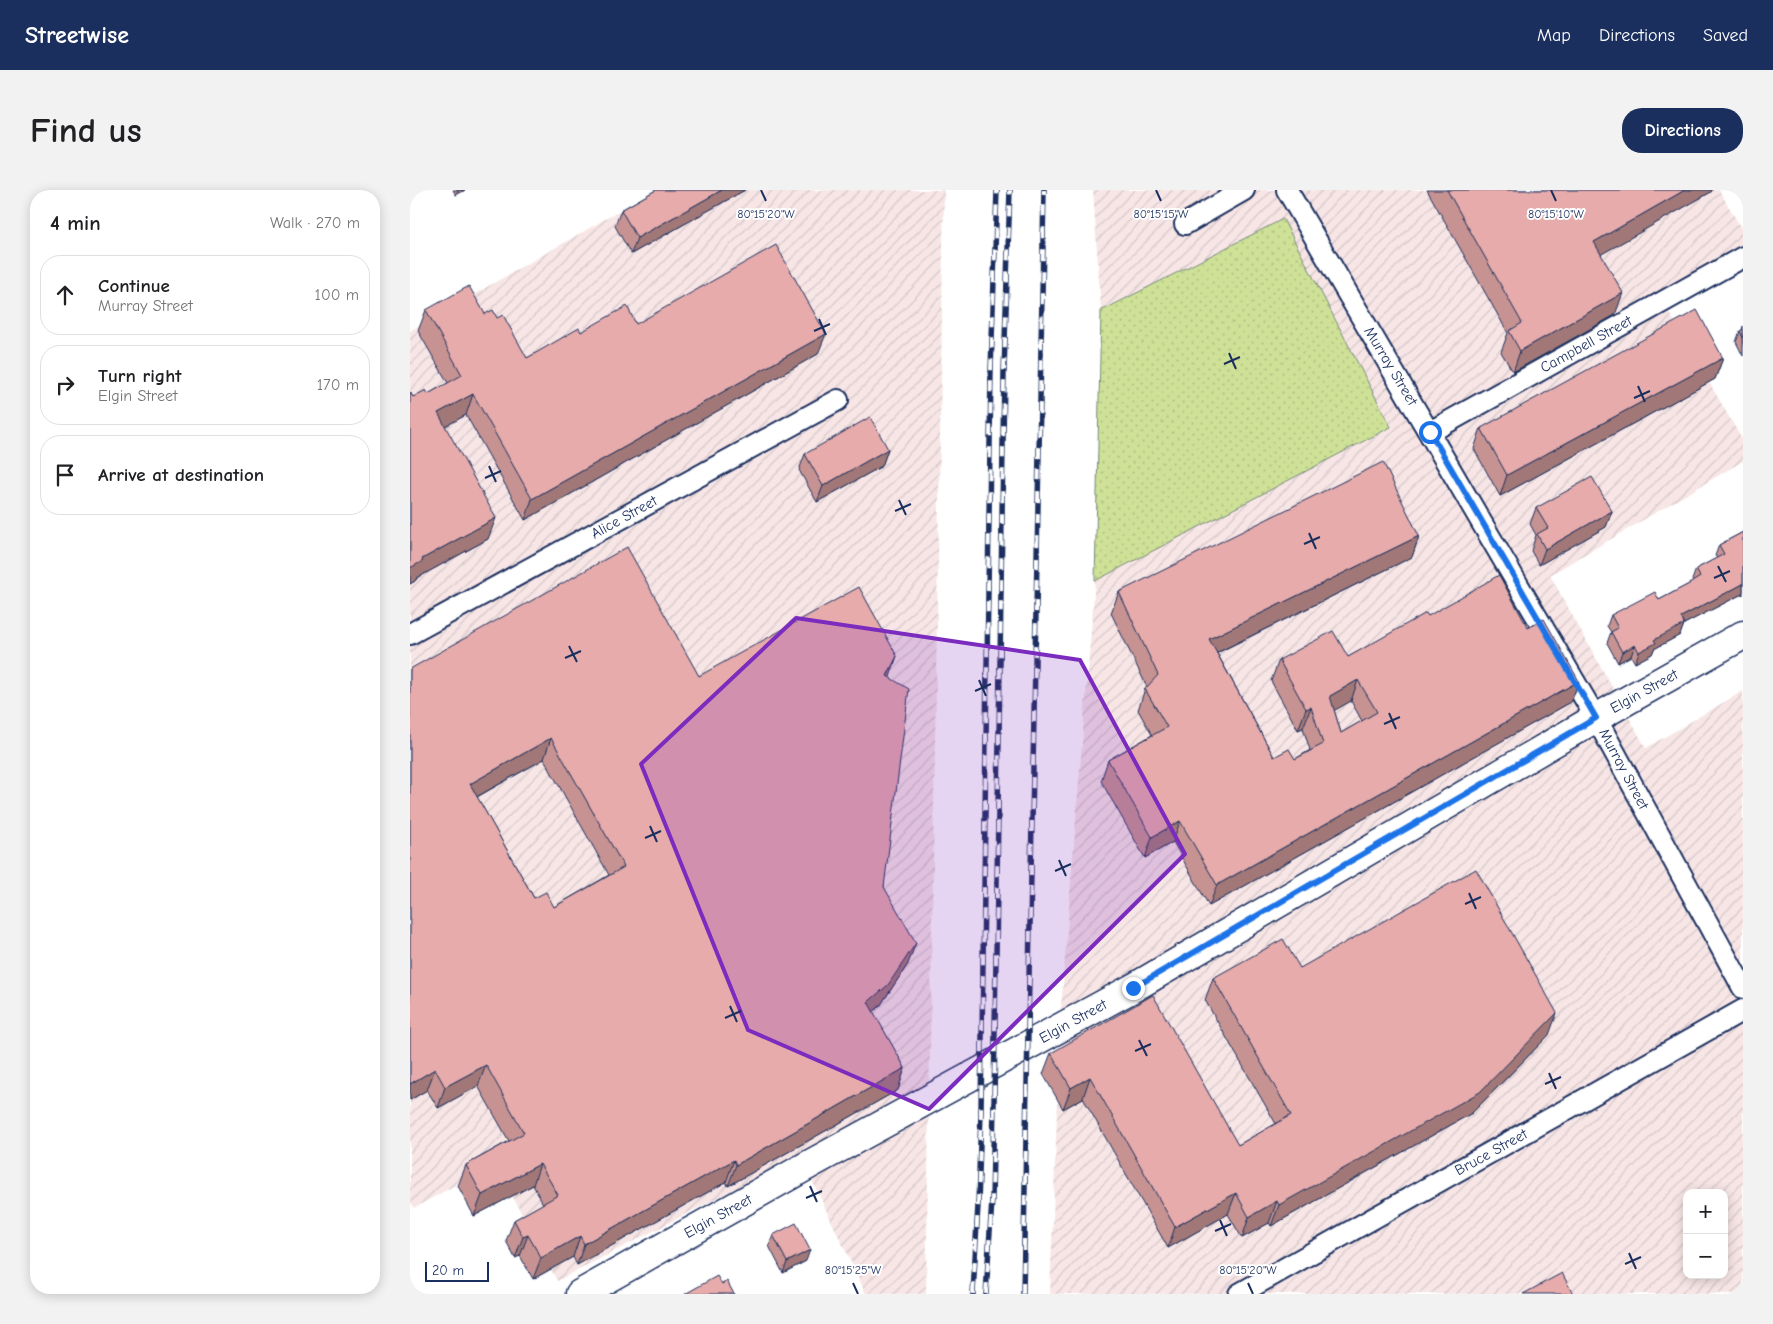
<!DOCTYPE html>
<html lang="en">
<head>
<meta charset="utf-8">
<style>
  body { margin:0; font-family:"Comic Neue",sans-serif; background:#f2f2f2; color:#202124 }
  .controls { position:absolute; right:15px; bottom:15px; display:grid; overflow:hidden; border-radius:10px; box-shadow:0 2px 12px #0003 }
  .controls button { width:45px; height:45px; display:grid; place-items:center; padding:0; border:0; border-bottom:1px solid #e0e0e0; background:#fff; color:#202124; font:25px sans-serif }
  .scale { position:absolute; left:15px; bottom:12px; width:64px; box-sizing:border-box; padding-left:5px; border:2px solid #1b2f5e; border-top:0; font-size:14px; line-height:18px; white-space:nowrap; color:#1b2f5e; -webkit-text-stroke:4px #fff; paint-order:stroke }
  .stop { position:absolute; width:15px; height:15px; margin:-11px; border:4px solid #1a73e8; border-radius:50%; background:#fff }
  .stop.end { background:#1a73e8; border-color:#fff; box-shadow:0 1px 5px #0008 }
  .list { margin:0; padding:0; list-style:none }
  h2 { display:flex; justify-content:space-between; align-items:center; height:65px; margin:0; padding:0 20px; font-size:21px }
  h2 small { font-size:16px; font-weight:400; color:#757577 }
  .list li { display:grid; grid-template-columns:32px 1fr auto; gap:15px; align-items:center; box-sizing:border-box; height:80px; margin:0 10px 10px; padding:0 10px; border:1px solid #e0e0e0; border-radius:20px }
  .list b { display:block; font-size:19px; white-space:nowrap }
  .list p { margin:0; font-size:16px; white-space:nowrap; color:#757577 }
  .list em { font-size:16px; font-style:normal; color:#757577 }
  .icon { flex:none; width:28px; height:28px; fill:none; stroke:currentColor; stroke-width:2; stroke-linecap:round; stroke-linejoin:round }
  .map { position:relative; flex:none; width:1333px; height:1104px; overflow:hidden; border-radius:20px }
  header { display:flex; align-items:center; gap:30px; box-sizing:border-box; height:70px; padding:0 25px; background:#1b2f5e; color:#fff }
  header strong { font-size:24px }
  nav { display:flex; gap:28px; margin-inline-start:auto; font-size:18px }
  .intro { display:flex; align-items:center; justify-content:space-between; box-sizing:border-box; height:120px; padding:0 30px }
  h1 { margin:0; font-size:35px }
  .button { padding:12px 22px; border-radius:20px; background:#1b2f5e; color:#fff; font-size:18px; font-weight:700 }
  main { display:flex; gap:30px; padding:0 30px }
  aside { flex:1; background:#fff; border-radius:20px; box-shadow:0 2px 12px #0003 }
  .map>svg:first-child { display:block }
</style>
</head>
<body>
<header>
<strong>Streetwise</strong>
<nav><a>Map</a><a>Directions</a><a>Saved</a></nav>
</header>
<div class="intro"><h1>Find us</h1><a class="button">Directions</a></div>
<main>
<aside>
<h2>4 min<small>Walk · 270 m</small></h2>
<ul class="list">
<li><svg class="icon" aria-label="ahead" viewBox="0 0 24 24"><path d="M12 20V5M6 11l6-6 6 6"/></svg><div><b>Continue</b><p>Murray Street</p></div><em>100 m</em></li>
<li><svg class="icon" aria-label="right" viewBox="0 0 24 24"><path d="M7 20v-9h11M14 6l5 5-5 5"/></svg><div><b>Turn right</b><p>Elgin Street</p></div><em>170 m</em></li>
<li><svg class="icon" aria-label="arrive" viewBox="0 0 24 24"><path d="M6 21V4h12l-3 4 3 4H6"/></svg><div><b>Arrive at destination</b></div></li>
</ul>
</aside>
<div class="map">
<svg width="1333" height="1104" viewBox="0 0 1333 1104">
  <defs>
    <pattern id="industrial-furrows" width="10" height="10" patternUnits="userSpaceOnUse" patternTransform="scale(1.25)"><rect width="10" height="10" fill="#f8e6e6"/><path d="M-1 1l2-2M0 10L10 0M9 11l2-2" fill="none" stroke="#d4c6c8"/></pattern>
    <pattern id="green-dots" width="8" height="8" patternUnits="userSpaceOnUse" patternTransform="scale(1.25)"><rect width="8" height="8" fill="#cee196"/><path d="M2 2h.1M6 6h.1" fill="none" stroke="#b0c184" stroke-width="1.8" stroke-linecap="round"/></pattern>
  </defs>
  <rect width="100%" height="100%" fill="#fff"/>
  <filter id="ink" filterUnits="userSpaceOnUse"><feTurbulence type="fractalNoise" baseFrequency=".02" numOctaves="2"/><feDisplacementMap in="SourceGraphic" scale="10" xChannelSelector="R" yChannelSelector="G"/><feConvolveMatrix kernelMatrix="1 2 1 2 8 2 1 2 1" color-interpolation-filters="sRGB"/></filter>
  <g filter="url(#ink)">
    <!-- industrial -->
    <path fill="url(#industrial-furrows)" fill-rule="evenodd" d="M 246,0 L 534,0 L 516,1104 L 456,1104 L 390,965 L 147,1091 L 85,973 L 4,1018 L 0,1010 L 0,141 Z
      M 683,0 L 1309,0 L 1333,41 L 1333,62 L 1250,107 L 1333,251 L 1333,271 L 1140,385 L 1236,558 L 1333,501 L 1333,1104 L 640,1104 L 651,818 L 685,391 L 981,237 L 873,29 L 691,121 ZM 1277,1003 L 1314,1003 L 1314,1085 L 1277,1085 Z"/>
    <!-- green -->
    <path fill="url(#green-dots)" stroke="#74887a" d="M 873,29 L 981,237 L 685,391 L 691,121 Z"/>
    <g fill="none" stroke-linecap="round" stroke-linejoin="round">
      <!-- minor casing -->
      <g stroke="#1b2f5e" stroke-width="24">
        <path id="minor" d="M 877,0 L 1186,528 L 1333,798
          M 775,34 L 834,0
          M 1020,242 L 1333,67
          M 0,444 L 428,210
          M 829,1104 L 1333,820"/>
      </g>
      <!-- secondary casing -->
      <g stroke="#1b2f5e" stroke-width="31">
        <path id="secondary" d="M 170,1104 L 402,973 L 723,798 L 1186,528 L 1333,445"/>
      </g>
      <!-- minor -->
      <use href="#minor" stroke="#fff" stroke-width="20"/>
      <!-- secondary -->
      <use href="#secondary" stroke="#fff" stroke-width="28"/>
      <!-- rail casing -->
      <g stroke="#1b2f5e" stroke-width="5.5">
        <path id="rail" d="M 563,1104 L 568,1015 L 571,922 L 581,180 L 587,0
          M 576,1104 L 582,1010 L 584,914 L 594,181 L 600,0
          M 613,1104 L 634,0"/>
      </g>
      <!-- rail -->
      <use href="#rail" stroke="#fff" stroke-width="4" stroke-dasharray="11" stroke-linecap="butt"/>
    </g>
    <!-- wall -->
    <path fill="#c69392" stroke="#1b2f5e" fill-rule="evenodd" d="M 43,0 L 55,0 L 46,5 Z
      M 246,0 L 335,0 L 221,64 L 205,36 L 211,20 Z
      M 1017,0 L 1302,0 L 1301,2 L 1191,64 L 1205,125 L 1103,182 L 1091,162 L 1098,143 Z
      M 16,120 L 75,124 L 87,128 L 117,168 L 171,142 L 226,134 L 408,164 L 115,330 L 56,225 L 35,236 L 78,349 L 7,388 L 5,391 L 0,394 L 0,202 L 3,207 L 18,204 L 38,193 L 8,141 Z
      M 1333,136 L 1333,166 L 1326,152 L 1330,141 L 1332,140 Z
      M 1313,168 L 1305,189 L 1090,306 L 1064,259 L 1071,238 Z
      M 478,259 L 472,276 L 407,312 L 389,280 L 395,264 Z
      M 1126,318 L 1202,321 L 1196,337 L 1129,375 L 1121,361 L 1126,345 L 1120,334 Z
      M 1333,342 L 1333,405 L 1332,404 L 1274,434 L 1270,445 L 1244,459 L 1242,464 L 1225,473 L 1221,466 L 1208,473 L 1197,453 L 1201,442 L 1197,436 L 1201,425 L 1249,410 L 1283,392 L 1282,390 L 1286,379 L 1307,368 L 1305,366 L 1309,355 Z
      M 1009,346 L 1002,367 L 807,463 L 864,567 L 885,569 L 900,560 L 893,538 L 888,540 L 861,491 L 869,470 L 938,467 L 1018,426 L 1118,438 L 1169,491 L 1161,512 L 799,716 L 763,652 L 735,668 L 691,591 L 698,570 L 742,545 L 728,520 L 735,499 L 737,497 L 701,423 L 709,402 ZM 941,511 L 952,531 L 931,543 L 924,520 Z
      M 0,479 L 289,486 L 479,488 L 474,697 L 498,774 L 470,816 L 463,822 L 495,878 L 488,900 L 318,996 L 316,992 L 167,1075 L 163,1067 L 123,1089 L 110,1066 L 105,1068 L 96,1051 L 104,1030 L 133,1014 L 123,995 L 64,1026 L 48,996 L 56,975 L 99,951 L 68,896 L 28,918 L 17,900 L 0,910 ZM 134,569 L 199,685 L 144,717 L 124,708 L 67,607 Z
      M 890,778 L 1139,845 L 1062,923 L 861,1036 L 859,1033 L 832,1048 L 818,1024 L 758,1058 L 673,908 L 653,919 L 633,884 L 641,863 L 828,955 L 866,934 L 795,810 L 803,788 Z
      M 363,1045 L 396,1071 L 373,1083 L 359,1056 Z"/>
    <!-- shaded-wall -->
    <path fill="#a17877" stroke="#1b2f5e" d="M 48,0 L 55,0 L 46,5 Z
      M 312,0 L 335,0 L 221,64 L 227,48 Z
      M 1275,0 L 1302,0 L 1301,2 L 1176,73 L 1184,52 Z
      M 1213,103 L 1205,125 L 1103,182 L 1110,161 Z
      M 416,144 L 408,164 L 115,330 L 122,309 Z
      M 1313,168 L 1305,189 L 1090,306 L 1097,285 Z
      M 63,204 L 56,225 L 21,244 L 28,223 Z
      M 478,259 L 472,276 L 407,312 L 413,296 Z
      M 1202,321 L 1196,337 L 1129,375 L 1135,359 Z
      M 86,328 L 78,349 L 7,388 L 5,391 L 0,394 L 0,378 L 12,369 Z
      M 1009,346 L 1002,367 L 792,470 L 799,449 Z
      M 1333,394 L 1333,401 L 1332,404 L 1274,434 L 1270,445 L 1244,459 L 1242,464 L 1225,473 L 1229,462 L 1271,427 Z
      M 1225,455 L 1221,466 L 1208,473 L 1212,462 Z
      M 487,466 L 480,487 L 469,507 L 477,486 Z
      M 948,490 L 941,511 L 913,527 L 920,506 Z
      M 1169,491 L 1161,512 L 799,716 L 807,695 Z
      M 901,517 L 893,538 L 888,540 L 896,519 Z
      M 141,548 L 134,569 L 52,615 L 60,594 Z
      M 770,631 L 763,652 L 735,668 L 742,647 Z
      M 506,753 L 498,774 L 470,816 L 450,833 L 458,812 Z
      M 1147,823 L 1139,845 L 1062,923 L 861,1036 L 869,1015 Z
      M 76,875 L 68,896 L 28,918 L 35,897 Z
      M 495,878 L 488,900 L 318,996 L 326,975 Z
      M 25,879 L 17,900 L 0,910 L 0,894 Z
      M 680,887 L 673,908 L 653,919 L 661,898 Z
      M 324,970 L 316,992 L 167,1075 L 174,1054 Z
      M 130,974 L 123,995 L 64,1026 L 72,1005 Z
      M 826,1003 L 818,1024 L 758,1058 L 765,1037 Z
      M 867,1011 L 859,1033 L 832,1048 L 839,1027 Z
      M 118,1045 L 110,1066 L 105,1068 L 113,1047 Z
      M 170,1046 L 163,1067 L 123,1089 L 131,1068 Z
      M 400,1060 L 396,1071 L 373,1083 L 377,1072 Z"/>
    <!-- building -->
    <path fill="#e6abaa" stroke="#1b2f5e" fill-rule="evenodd" d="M 246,0 L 312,0 L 227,48 L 211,20 Z
      M 1037,0 L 1275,0 L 1184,52 L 1213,103 L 1110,161 L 1099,141 L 1112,133 Z
      M 366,55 L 416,144 L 122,309 L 63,204 L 28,223 L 86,328 L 12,369 L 13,371 L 0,378 L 0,202 L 3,207 L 16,200 L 18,204 L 52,185 L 16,120 L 59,96 L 75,124 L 83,120 L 87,128 L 93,125 L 117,168 L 169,138 L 171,142 L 217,116 L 226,134 Z
      M 1287,120 L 1313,168 L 1097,285 L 1071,238 Z
      M 1333,139 L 1333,148 L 1330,141 Z
      M 460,227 L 478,259 L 413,296 L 395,264 Z
      M 973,272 L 1009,346 L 799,449 L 864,567 L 879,559 L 885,569 L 913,554 L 901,517 L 896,519 L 869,470 L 923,441 L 938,467 L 1016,423 L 1018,426 L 1089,385 L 1118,438 L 1134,429 L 1169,491 L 807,695 L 770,631 L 742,647 L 698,570 L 757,537 L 735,499 L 748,485 L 709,402 ZM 948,490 L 967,522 L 931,543 L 920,506 Z
      M 1182,287 L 1202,321 L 1135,359 L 1127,344 L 1138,338 L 1126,318 Z
      M 1333,342 L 1333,394 L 1271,427 L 1274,434 L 1244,450 L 1246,453 L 1229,462 L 1225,455 L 1212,462 L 1201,442 L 1208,438 L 1201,425 L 1245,402 L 1249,410 L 1279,394 L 1290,387 L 1286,379 L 1314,364 L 1309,355 Z
      M 217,357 L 289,486 L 449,397 L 487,466 L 477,486 L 499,499 L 474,697 L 506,753 L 478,795 L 458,812 L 495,878 L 326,975 L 324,970 L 174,1054 L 170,1046 L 131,1068 L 118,1045 L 113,1047 L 104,1030 L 148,1005 L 130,974 L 72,1005 L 56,975 L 114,943 L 76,875 L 35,897 L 25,879 L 0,894 L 0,479 ZM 141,548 L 214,677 L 144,717 L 136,702 L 124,708 L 60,594 Z
      M 1066,679 L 1147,823 L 1070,902 L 869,1015 L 867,1011 L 839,1027 L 826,1003 L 765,1037 L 680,887 L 661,898 L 641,863 L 743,805 L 828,955 L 881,925 L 803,788 L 873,749 L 890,778 Z
      M 386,1033 L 400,1060 L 377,1072 L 363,1045 Z
      M 1152,1083 L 1163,1104 L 1113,1104 Z
      M 307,1086 L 312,1094 L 317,1091 L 324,1104 L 275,1104 Z"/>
  </g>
  <g fill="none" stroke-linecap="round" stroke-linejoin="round" filter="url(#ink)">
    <!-- route -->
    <path stroke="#1a73e8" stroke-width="6" d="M 723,798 L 1186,528 L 1020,242"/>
  </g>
  <!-- marked area -->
  <path fill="#7b2cbf" fill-opacity="0.2" stroke="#7b2cbf" stroke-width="4" stroke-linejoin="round" d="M 386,428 L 670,470 L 775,664 L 519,919 L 338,840 L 231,574 Z"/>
  <!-- ticks -->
  <path fill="none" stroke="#1b2f5e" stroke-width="2" d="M 351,0 L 356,11M 746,0 L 751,11M 1141,0 L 1146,11M 409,129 L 416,145M 404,141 L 420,134M 819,163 L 826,179M 814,174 L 830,167M 1228,196 L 1235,212M 1224,208 L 1240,201M 79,276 L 86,292M 75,288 L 91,281M 489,310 L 496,325M 485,321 L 501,314M 899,343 L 906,359M 894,354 L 910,347M 1308,376 L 1316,392M 1304,388 L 1320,381M 159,456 L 167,472M 155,468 L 171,461M 569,490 L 576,506M 565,501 L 581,494M 979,523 L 986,539M 974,534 L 990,527M 240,636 L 247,652M 235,648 L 251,641M 649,670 L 656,686M 645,681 L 661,674M 1059,703 L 1066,719M 1055,714 L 1071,707M 320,816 L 327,832M 315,828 L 331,821M 729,850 L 737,866M 725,861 L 741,854M 1139,883 L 1146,899M 1135,894 L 1151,887M 400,996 L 407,1012M 396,1008 L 412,1001M 810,1030 L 817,1046M 805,1041 L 821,1034M 1219,1063 L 1226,1079M 1215,1074 L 1231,1067M 443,1093 L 448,1104M 838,1093 L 843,1104"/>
  <g text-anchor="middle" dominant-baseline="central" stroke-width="4" stroke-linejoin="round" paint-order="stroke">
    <!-- street labels -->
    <g font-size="15" fill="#1b2f5e" stroke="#fff">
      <text transform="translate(1176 154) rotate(-29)">Campbell Street</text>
      <text transform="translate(981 176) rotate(59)">Murray Street</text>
      <text transform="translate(214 327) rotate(-29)">Alice Street</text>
      <text transform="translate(1234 501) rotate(-29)">Elgin Street</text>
      <text transform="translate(1214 579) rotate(62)">Murray Street</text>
      <text transform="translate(663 831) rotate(-29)">Elgin Street</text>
      <text transform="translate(1081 962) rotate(-29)">Bruce Street</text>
      <text transform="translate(308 1026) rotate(-29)">Elgin Street</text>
    </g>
  </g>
  <g font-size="12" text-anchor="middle" fill="#1b2f5e" stroke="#fff" stroke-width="4" stroke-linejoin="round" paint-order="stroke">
    <text x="356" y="28">80°15'20"W</text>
    <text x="751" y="28">80°15'15"W</text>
    <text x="1146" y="28">80°15'10"W</text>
    <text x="443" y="1084">80°15'25"W</text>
    <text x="838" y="1084">80°15'20"W</text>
  </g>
</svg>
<div class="controls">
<button>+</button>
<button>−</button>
</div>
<div class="scale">20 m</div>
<div class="stop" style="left:1020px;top:242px"></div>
<div class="stop end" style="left:723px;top:798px"></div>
</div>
</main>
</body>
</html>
